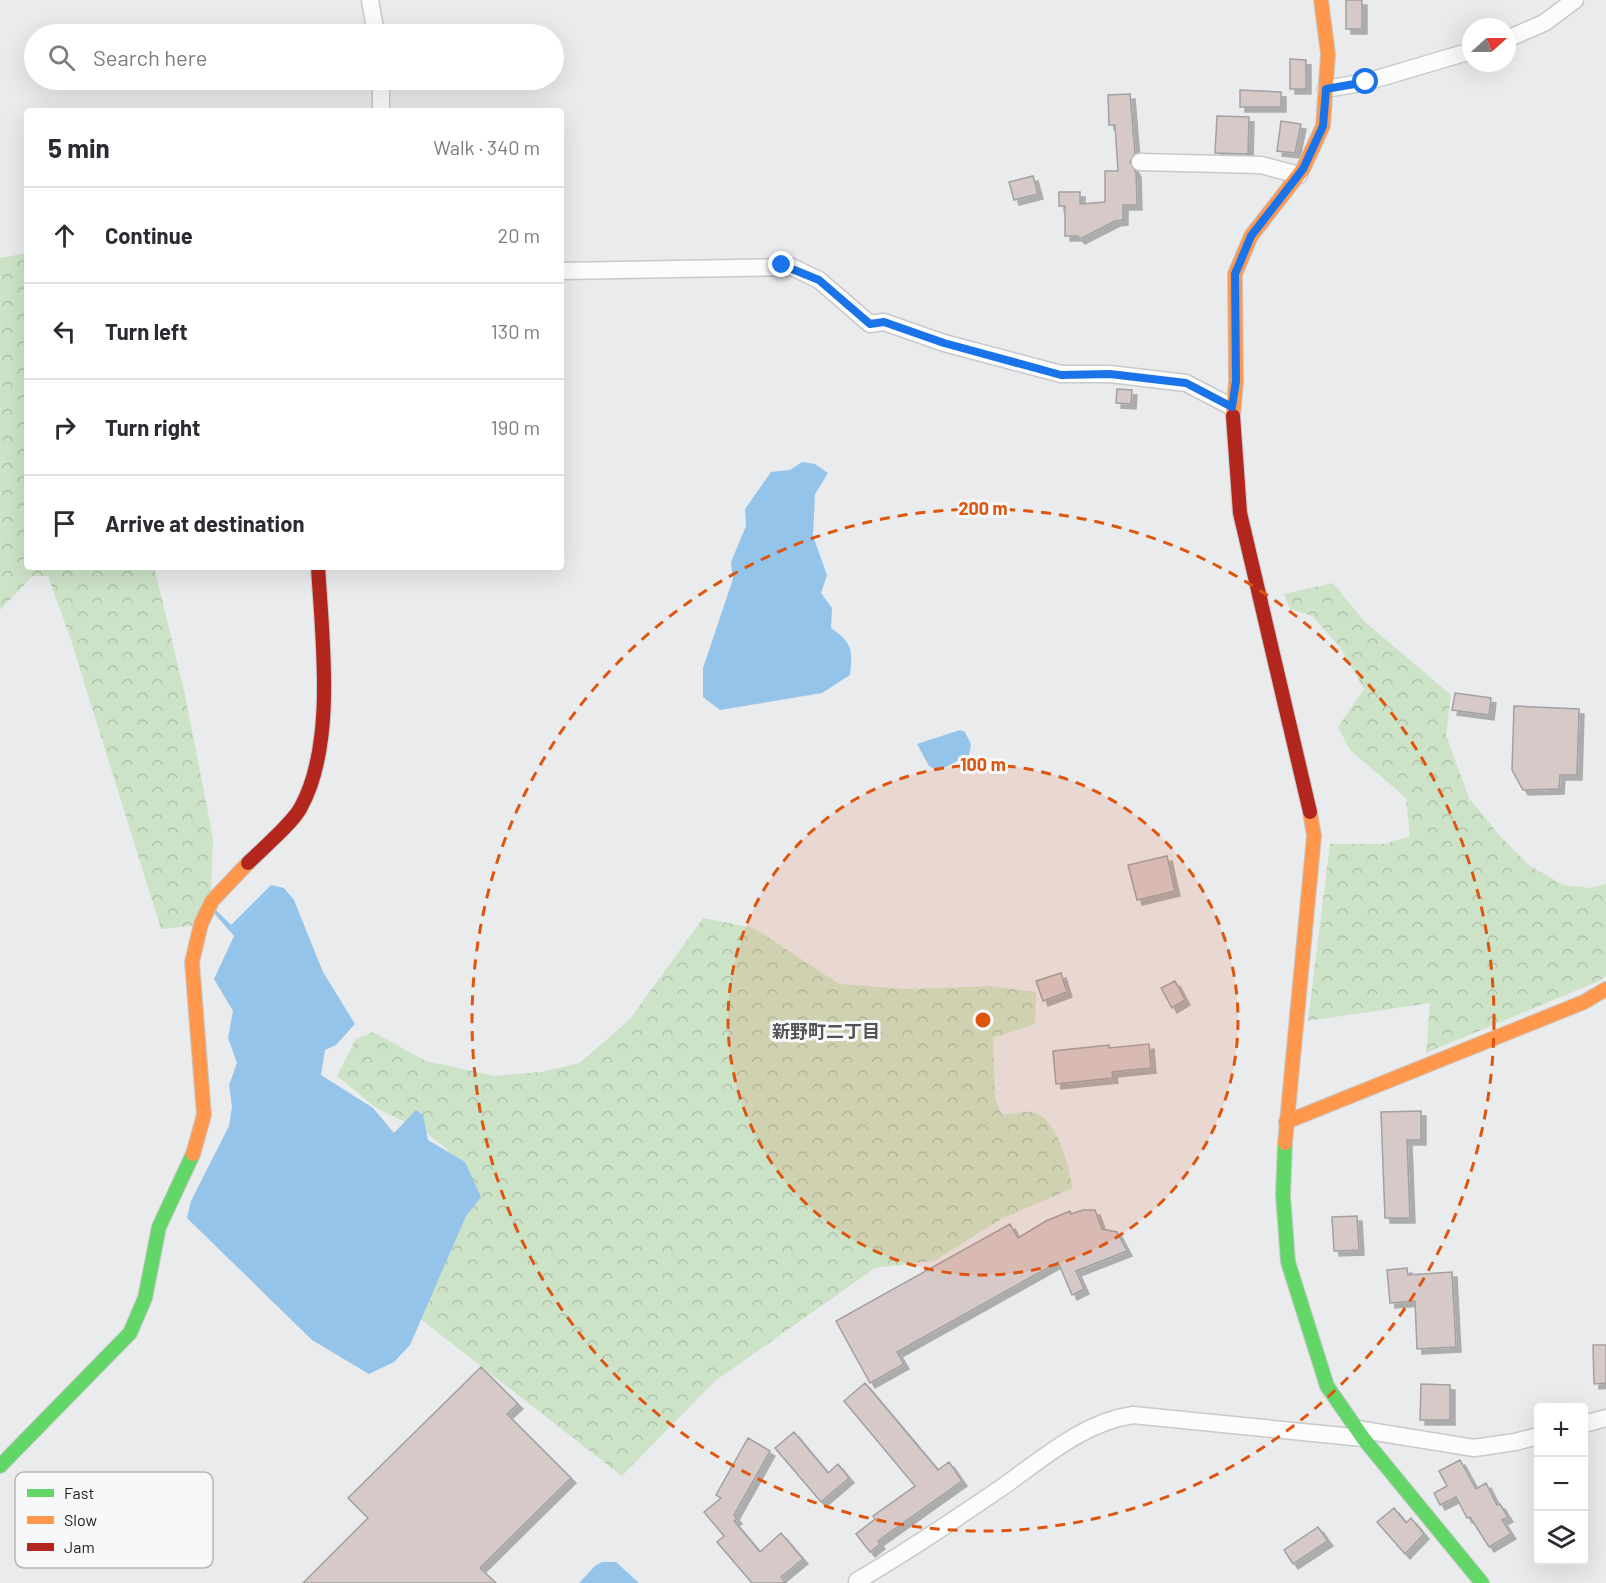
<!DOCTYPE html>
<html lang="en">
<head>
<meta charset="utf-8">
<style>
  body { margin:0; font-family:Barlow,"Noto Sans JP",sans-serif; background:#f2f2f3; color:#2b2b33 }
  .controls { position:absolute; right:18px; bottom:18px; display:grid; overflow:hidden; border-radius:6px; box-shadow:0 6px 24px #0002 }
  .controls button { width:54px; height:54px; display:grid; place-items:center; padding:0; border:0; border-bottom:2px solid #e1e1e2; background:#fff; color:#2b2b33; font:30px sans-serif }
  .compass { position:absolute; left:1462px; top:18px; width:54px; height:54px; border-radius:50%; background:#fff; box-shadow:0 6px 24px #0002; rotate:69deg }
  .stop { position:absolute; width:18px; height:18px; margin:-14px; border:4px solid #1a73e8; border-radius:50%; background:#fff }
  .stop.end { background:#1a73e8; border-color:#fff; box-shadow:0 2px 6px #0008 }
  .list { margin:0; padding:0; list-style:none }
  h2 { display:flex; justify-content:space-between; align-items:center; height:78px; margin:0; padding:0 24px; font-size:26px }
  h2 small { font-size:20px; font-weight:400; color:#7c7c81 }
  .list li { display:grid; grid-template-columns:39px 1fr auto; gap:18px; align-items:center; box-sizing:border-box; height:96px; padding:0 24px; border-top:2px solid #e1e1e2 }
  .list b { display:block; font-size:22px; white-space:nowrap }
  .list em { font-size:20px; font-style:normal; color:#7c7c81 }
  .icon { flex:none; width:33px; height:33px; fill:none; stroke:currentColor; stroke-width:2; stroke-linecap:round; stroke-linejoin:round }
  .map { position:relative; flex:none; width:1606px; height:1583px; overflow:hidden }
  .search { position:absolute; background:#fff; box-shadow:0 6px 24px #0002; left:24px; top:24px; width:540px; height:66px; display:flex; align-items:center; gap:15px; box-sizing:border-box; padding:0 21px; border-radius:33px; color:#7c7c81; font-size:22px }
  .panel { position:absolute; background:#fff; box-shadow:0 6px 24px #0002; left:24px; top:108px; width:540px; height:462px; border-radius:6px }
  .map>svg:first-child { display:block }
</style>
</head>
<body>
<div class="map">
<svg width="1606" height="1583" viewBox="0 0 1606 1583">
  <defs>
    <pattern id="forest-crowns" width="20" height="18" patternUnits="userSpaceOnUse" patternTransform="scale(1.5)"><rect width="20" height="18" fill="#cde3c8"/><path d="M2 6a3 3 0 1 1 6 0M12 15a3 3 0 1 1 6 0" fill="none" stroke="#afc2ab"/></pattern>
    <filter id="shadow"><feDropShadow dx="5" dy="5" stdDeviation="0" flood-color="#0004"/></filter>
  </defs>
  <rect width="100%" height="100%" fill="#eaebec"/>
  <!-- forest -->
  <path fill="url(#forest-crowns)" d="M 27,253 L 27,567 L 154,567 L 184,690 L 213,838 L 210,924 L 161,929 L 71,640 L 48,576 L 33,576 L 0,610 L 0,258 Z
    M 1333,583 L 1364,621 L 1451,695 L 1446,735 L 1469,798 L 1499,835 L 1529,865 L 1563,885 L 1590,888 L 1606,884 L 1606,976 L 1599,981 L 1426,1053 L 1430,1003 L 1308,1021 L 1330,844 L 1385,844 L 1410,836 L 1406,798 L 1350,750 L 1338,727 L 1364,689 L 1341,648 L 1312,616 L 1290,609 L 1284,594 Z
    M 703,918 L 754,928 L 839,984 L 908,989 L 991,986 L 1036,992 L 1035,1024 L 993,1038 L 995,1098 L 1002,1115 C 1011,1114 1022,1111 1031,1112 C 1058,1116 1068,1167 1073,1188 L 1001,1219 L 934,1261 L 875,1268 L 715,1381 L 622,1476 L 414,1314 L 452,1174 L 448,1150 L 424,1131 L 376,1108 L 337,1076 L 356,1039 L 373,1032 L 426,1061 L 495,1076 L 541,1072 L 580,1063 L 630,1019 Z"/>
  <!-- water -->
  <path fill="#95c4ea" d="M 802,462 L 815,464 L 828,473 L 815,494 L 813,536 L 827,575 L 821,593 L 832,608 L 831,628 C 852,643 853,649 850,675 L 822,693 L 720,710 L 703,697 L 703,668 L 733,579 L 731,562 L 746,526 L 745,509 L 771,472 L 790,470 Z
    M 960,730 L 965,732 L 971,744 L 969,755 L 938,771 L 929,766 L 917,744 Z
    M 271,885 L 284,888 L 294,900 L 323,972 L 355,1024 L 336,1045 L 325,1050 L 321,1075 L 373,1108 L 394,1133 L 416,1110 L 423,1115 L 428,1140 L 465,1162 L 481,1197 L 466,1216 L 410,1345 L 394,1362 L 369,1374 L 312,1340 L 187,1218 L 191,1201 L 229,1126 L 232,1107 L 229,1085 L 237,1063 L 228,1038 L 233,1011 L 214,979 L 234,936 L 213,912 L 215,909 L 231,925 Z
    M 602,1562 L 616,1562 L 639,1583 L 579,1583 L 595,1566 Z"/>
  <!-- building -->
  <path fill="#d8c9c9" stroke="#a1a1a1" stroke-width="1.5" filter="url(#shadow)" d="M 1346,0 L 1362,0 L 1362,29 L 1346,29 Z
    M 1290,59 L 1306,60 L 1306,89 L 1290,89 Z
    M 1240,90 L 1281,92 L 1281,107 L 1240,107 Z
    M 1130,94 L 1135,153 L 1130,162 L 1136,172 L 1137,205 L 1123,205 L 1123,220 L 1115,221 L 1080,239 L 1078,236 L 1065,236 L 1065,206 L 1059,206 L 1059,192 L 1080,192 L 1080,204 L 1105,202 L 1105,171 L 1118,171 L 1115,125 L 1109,125 L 1108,95 Z
    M 1217,116 L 1249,117 L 1248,154 L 1215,153 Z
    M 1281,121 L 1301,124 L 1295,153 L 1277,151 Z
    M 1033,176 L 1038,194 L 1014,200 L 1009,182 Z
    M 1117,389 L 1132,390 L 1131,404 L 1116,403 Z
    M 1455,693 L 1491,698 L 1489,715 L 1452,710 Z
    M 1514,706 L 1579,709 L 1577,775 L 1560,775 L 1559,789 L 1523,790 L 1512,770 Z
    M 1167,856 L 1175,891 L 1137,900 L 1128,865 Z
    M 1061,973 L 1067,992 L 1043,1001 L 1036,981 Z
    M 1175,981 L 1185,1000 L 1172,1008 L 1161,988 Z
    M 1149,1044 L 1151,1068 L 1112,1072 L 1113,1078 L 1056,1084 L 1053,1051 L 1109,1045 L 1109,1048 Z
    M 1421,1111 L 1421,1140 L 1407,1140 L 1410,1218 L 1385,1218 L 1381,1112 Z
    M 1083,1210 L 1095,1210 L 1102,1229 L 1117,1232 L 1127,1251 L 1076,1271 L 1084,1289 L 1072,1295 L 1058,1262 L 897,1352 L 904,1364 L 870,1383 L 836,1321 L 1010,1224 L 1018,1238 L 1046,1221 L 1070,1211 L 1071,1214 Z
    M 1357,1216 L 1359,1250 L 1334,1251 L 1332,1217 Z
    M 1407,1268 L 1408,1275 L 1452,1272 L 1456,1347 L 1417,1349 L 1415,1301 L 1390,1303 L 1387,1270 Z
    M 1593,1345 L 1606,1345 L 1606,1383 L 1594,1384 Z
    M 481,1367 L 518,1404 L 507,1414 L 571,1478 L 480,1568 L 496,1583 L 303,1583 L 368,1518 L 348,1498 Z
    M 865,1383 L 938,1470 L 949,1462 L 962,1481 L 878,1541 L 880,1544 L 870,1552 L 856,1534 L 875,1519 L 873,1516 L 915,1486 L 844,1401 Z
    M 1421,1384 L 1450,1385 L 1450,1420 L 1420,1420 Z
    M 794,1432 L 828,1473 L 838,1464 L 849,1478 L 821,1502 L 775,1448 Z
    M 748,1438 L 770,1451 L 734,1515 L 737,1519 L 734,1521 L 760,1552 L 781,1533 L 803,1559 L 781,1577 L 786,1583 L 752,1583 L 717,1542 L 724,1536 L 704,1512 L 721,1498 L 716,1495 Z
    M 1460,1460 L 1476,1489 L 1486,1483 L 1497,1505 L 1500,1504 L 1508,1517 L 1502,1520 L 1511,1534 L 1489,1547 L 1470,1517 L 1467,1518 L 1456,1497 L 1440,1505 L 1434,1493 L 1447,1486 L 1439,1471 Z
    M 1394,1508 L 1406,1523 L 1411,1518 L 1424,1534 L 1405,1554 L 1377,1522 Z
    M 1318,1527 L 1328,1541 L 1293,1564 L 1284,1550 Z"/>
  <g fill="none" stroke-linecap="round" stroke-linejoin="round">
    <!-- street casing -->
    <g stroke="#c8c9ca" stroke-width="19">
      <path id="street" d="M 370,0 L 376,34
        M 1507,39 L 1544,23 L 1575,0
        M 1326,89 L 1366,82 L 1471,51
        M 381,111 L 381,80
        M 1140,162 L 1261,165 L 1299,175
        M 561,271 L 792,267 L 819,280 L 870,324 L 884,322 L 944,343 L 1061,374 L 1110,374 L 1186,383 L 1232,407
        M 1584,1424 L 1606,1418
        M 1357,1429 L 1474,1448 L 1515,1442 L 1538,1436
        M 859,1583 L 857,1581 C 907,1552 954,1520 1001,1488 C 1041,1460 1083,1422 1133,1415 L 1363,1438"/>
    </g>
    <!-- fast casing -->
    <g stroke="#c8c9ca" stroke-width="16">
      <path id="fast" d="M 1285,1143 L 1283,1195 L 1288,1262 L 1327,1386 L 1363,1438 L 1482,1583
        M 0,1466 L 130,1333 L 145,1298 L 159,1227 L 193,1154"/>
    </g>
    <!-- slow casing -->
    <g stroke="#c8c9ca" stroke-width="16">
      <path id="slow" d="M 1233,416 L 1236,381 L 1235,274 L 1251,236 L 1303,169 L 1323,126 L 1328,54 L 1321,0
        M 1286,1122 L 1584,1002 L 1606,989
        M 1285,1143 L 1314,836 L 1310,812
        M 193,1154 L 204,1115 L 192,962 L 201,924 L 212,901 L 248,863"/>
    </g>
    <!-- jam casing -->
    <g stroke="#c8c9ca" stroke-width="16">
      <path id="jam" d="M 1233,416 L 1240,513 L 1310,812
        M 248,863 C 262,849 293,823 301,807 C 336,743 322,637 318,567"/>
    </g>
    <!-- street -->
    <use href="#street" stroke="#fcfcfc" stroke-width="16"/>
    <!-- fast -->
    <use href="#fast" stroke="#63d668" stroke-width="14"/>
    <!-- slow -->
    <use href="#slow" stroke="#ff974d" stroke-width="14"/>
    <!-- jam -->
    <use href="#jam" stroke="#b3261e" stroke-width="14"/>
  </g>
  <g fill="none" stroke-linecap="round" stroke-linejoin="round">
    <!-- route -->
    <path stroke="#1a73e8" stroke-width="8" d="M 782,265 L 819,280 L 870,324 L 884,322 L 944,343 L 1061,375 L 1110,374 L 1186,383 L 1232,407 L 1236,381 L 1235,274 L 1251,236 L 1303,169 L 1323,126 L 1326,89 L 1366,82"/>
  </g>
  <!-- distance rings -->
  <circle cx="983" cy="1020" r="255" fill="#de560d" fill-opacity=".12"/>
  <g fill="none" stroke="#de560d" stroke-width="3" stroke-dasharray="10 8">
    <circle cx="983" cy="1020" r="255"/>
    <circle cx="983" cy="1020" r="511"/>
  </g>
  <g text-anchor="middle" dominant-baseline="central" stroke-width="6" stroke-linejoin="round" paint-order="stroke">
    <!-- neighbourhood labels -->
    <g font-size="18" font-weight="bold" fill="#525355" stroke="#f7f8fa">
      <text x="826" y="1031">新野町二丁目</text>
    </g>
  </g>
  <!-- legend -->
  <rect x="15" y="1472" width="198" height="96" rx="9" fill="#f7f8fa" stroke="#b5b6b7" stroke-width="1.5"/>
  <rect x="27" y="1489" width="27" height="8" fill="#63d668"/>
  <rect x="27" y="1516" width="27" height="8" fill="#ff974d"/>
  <rect x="27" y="1543" width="27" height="8" fill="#b3261e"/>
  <g font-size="16" fill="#1b1b1c">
    <text x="64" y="1499">Fast</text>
    <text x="64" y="1526">Slow</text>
    <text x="64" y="1553">Jam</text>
  </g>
  <circle cx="983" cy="1020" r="9" fill="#de560d" stroke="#f7f8fa" stroke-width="3"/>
  <g font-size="18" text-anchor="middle" font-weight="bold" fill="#de560d" stroke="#f7f8fa" stroke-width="6" stroke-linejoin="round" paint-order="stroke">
    <text x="983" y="515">200 m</text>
    <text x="983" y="771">100 m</text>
  </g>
</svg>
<div class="controls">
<button>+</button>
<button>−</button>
<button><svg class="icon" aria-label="layers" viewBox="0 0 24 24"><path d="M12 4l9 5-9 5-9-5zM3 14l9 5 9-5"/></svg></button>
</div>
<svg class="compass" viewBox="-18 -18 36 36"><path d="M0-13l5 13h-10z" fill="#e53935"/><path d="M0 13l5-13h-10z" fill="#7c7c81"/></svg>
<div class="stop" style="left:1366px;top:82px"></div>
<div class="stop end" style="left:782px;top:265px"></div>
<div class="search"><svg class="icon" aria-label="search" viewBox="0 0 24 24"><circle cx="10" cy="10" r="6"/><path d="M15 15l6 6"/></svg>Search here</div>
<section class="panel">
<h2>5 min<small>Walk · 340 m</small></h2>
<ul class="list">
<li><svg class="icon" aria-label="ahead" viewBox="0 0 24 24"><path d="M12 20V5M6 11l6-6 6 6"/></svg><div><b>Continue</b></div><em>20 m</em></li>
<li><svg class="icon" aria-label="left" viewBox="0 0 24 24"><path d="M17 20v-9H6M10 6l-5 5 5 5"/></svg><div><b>Turn left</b></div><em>130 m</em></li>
<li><svg class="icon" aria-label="right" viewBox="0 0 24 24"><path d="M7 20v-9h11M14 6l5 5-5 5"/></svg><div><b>Turn right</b></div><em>190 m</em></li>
<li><svg class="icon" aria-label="arrive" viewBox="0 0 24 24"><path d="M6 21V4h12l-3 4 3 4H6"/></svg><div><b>Arrive at destination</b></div></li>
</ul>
</section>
</div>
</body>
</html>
